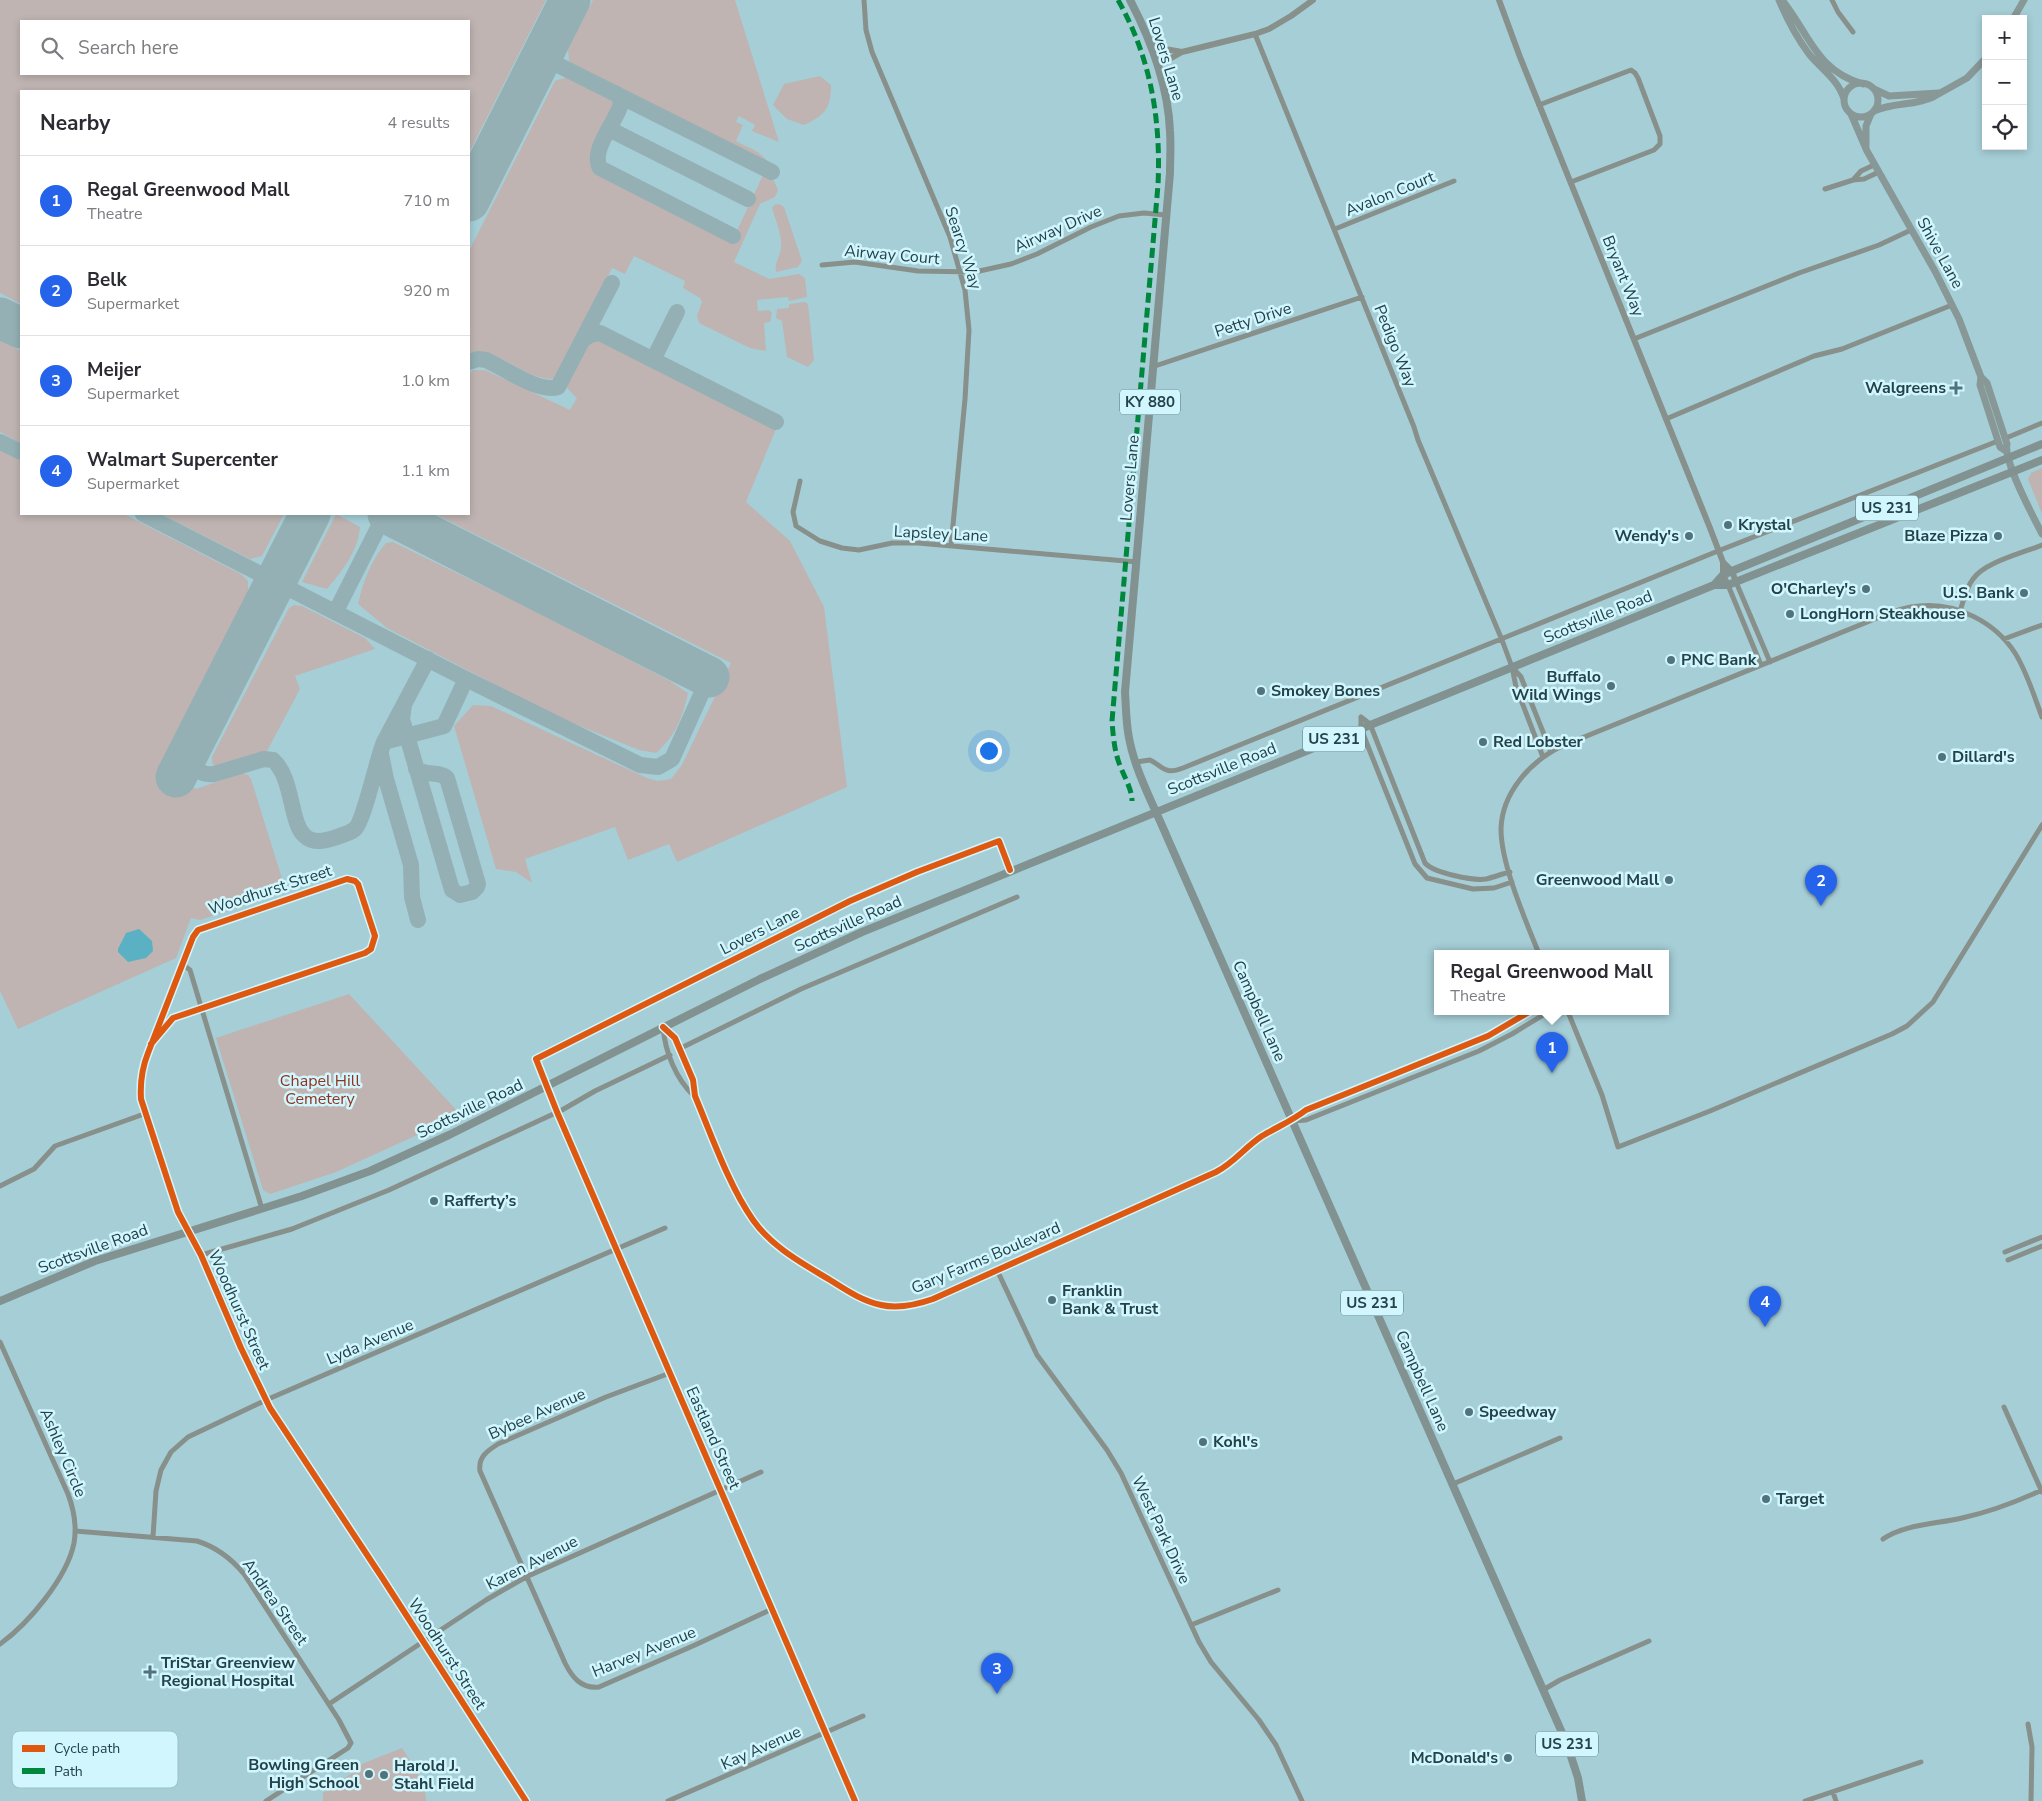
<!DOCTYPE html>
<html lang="en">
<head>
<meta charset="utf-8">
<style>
  body { margin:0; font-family:"Nunito Sans",sans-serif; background:#f7f7f7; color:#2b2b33 }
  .controls { position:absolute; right:15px; top:15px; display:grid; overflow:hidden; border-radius:0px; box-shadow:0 2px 8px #0003 }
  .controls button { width:45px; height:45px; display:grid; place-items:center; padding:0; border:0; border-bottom:1px solid #e1e1e2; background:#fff; color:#2b2b33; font:25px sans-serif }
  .you { position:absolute; left:988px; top:750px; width:18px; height:18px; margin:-12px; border:4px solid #fff; border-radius:50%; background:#1a73e8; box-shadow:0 0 0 8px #1a73e833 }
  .badge { display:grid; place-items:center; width:32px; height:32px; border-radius:50%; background:#2563eb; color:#fff; font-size:16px; font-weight:700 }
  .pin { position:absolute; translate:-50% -41px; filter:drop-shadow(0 1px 2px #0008) }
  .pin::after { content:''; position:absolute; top:26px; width:18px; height:15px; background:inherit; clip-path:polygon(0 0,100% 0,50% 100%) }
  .popup { position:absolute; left:1434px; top:950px; width:235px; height:65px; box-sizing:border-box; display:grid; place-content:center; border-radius:0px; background:#fff; filter:drop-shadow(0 1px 4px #0005); font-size:16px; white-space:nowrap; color:#7c7c81 }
  .popup b { font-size:19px; color:#2b2b33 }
  .popup::after { content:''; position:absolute; left:50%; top:100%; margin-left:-10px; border:10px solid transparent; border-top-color:#fff }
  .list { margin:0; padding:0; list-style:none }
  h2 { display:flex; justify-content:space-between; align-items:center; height:65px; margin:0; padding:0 20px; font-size:21px }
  h2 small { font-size:16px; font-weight:400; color:#7c7c81 }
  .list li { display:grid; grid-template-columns:32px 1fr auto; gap:15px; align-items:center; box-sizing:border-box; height:90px; padding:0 20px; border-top:1px solid #e1e1e2 }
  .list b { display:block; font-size:19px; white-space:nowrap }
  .list p { margin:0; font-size:16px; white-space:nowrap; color:#7c7c81 }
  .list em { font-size:16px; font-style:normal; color:#7c7c81 }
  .icon { flex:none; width:28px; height:28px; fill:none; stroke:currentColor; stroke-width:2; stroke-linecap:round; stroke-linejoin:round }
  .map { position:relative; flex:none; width:2042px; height:1801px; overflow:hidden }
  .search { position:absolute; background:#fff; box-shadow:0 2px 8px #0003; left:20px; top:20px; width:450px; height:55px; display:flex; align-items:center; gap:12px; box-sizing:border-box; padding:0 18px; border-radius:0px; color:#7c7c81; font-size:19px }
  .panel { position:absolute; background:#fff; box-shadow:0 2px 8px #0003; left:20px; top:90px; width:450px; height:425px; border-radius:0px }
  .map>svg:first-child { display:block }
</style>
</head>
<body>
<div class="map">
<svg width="2042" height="1801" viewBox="0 0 2042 1801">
  <rect width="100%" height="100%" fill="#a6ced7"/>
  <!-- green -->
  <path fill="#bfb4b1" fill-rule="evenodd" d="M 0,0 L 546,0 L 469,153 L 469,91 L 21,91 L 21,304 L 0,293 ZM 21,21 L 469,21 L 469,74 L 21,74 Z
    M 593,0 L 735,0 L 779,142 L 752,131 L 755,125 L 739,116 L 736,122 L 743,125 L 736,141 C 748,148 765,152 769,166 L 697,131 L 696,127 L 576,66 L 569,61 L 568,49 Z
    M 570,76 L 612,100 L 615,108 L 593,157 L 592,166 L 599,171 L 732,241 L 764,173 L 773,179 L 778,190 L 775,197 L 760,204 L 734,262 L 769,279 L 799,274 L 805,278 L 807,297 L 789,301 L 788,297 L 757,300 L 758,311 L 769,310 L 772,313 L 770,322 L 764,323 L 766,351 L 750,348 L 699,323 L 697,316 L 702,302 L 700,298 L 683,288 L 685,281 L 634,256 L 625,274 L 612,268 L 560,373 L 553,379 C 522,380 502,347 469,355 L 469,251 L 555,81 Z
    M 820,76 L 831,85 C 831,109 825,115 804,125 L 787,119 L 773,105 L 784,84 Z
    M 779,204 L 784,207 L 802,261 L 798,267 L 776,272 C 774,263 780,257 781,248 C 782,234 776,221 772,208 L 774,205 Z
    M 805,302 L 808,304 L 814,360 L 808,367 L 787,357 L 782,321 L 776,318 L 777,309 L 789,308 L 789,304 Z
    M 599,339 L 776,429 L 746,502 L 790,541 L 824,607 L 847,787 L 677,862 L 669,844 L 628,860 L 615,827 L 525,859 L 532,883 L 516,872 L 496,869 L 454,726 L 473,705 L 491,706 L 647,778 L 658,781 L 671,779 L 682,765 L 731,663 L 435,514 L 469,514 L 469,374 L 473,370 L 485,370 L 570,410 L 577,398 L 567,388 C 570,370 580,343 599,339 Z
    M 0,340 L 21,351 L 21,443 L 0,432 Z
    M 0,450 L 21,461 L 21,514 L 124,514 L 241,574 L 248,581 L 248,592 L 158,768 L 196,789 L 242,773 L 248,775 L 251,779 L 285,888 L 281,894 L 200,920 L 191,918 L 176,958 L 18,1029 L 0,991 Z
    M 2042,468 L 2042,514 L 2028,479 L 2031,473 Z
    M 161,514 L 284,514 L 262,556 L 250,559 Z
    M 336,514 L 360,527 C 358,552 342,571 327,589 L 302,582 Z
    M 393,542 L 552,619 L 670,681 L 688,693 C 683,717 675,737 656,753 L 639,750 L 555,716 L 387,628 L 358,604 C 363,582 371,560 386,543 Z
    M 294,605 L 302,606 L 365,638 L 375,649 L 295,676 L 300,689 L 266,753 L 216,767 L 212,763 L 212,757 L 289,608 Z
    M 349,994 L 461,1115 L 336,1172 L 270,1194 L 263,1190 L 216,1038 Z
    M 402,1748 C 412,1764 426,1781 426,1801 L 323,1801 L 323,1793 L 355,1771 L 359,1765 Z"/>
  <!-- water -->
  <path fill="#59b1c3" d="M 139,929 L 152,941 L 153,951 L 146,958 L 128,962 L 118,952 L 118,949 L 126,933 Z"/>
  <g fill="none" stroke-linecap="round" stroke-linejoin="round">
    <!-- taxiway -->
    <path stroke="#94b0b4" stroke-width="16" d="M 542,57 L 772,172
      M 615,93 L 619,96 L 621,104 C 616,122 590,150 600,168 L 733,236
      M 609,129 L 748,199
      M 584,339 L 590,335 L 600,333 L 776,422
      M 650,359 L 656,354 L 677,312
      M 469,362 L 478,359 L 486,360 C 506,369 538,393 558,387 L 612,283
      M 0,442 L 21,452
      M 143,514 L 466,679 L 640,765 L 658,767 L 672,759 L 709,677
      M 336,611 L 385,514
      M 404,705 L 402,719 L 452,890 L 460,895 L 472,892 L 477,887 L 478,884 L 447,778 C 439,771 427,776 416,769
      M 194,742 C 189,758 192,776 214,774 L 264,759 L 273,760 C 289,774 290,804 297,823 C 300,833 308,842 319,841 C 326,841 349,834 355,829 C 364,821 377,758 384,742 L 444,726 L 466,679
      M 384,742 L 428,659
      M 381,754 L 386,779 L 411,865 L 412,897 L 418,920"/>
    <!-- runway -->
    <path stroke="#94b0b4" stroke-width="41" d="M 469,201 L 570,0
      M 0,318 L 21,328
      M 388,514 L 709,677
      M 176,777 L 310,514"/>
    <!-- minor -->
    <path stroke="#87908a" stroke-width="5" d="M 864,0 L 866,30 L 872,52 L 950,237 L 965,290 L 969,330 L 965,399 L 951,546
      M 1832,0 L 1838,12 L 1853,32
      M 1255,34 L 1414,427 L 1418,440 L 1502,640 L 1512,667 L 1516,687 L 1543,757
      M 1539,105 L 1631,70 L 1635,73 L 1638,78 L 1660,136 L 1660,144 L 1654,150 L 1571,182
      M 1853,180 L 1861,171 L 1874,165
      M 1825,189 L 1853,180 L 1864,179 L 1879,172
      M 1335,229 L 1454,181
      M 822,265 L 855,262 L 918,271 L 975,272 L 1011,264 L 1037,254 L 1091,227 L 1119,216 L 1144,213 L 1166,215
      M 1634,339 L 1799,273 L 1879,245 L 1911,230
      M 1152,367 L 1362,297
      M 1666,419 L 1814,356 L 1842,349 L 1952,305
      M 2006,438 L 2042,423
      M 800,481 L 793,512 L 796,526 L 820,541 L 842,548 L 859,550 L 892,543 L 918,543 L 1137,562
      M 1736,582 L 1770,662
      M 1728,585 L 1761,665
      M 1960,611 C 1964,600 1966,588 1973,579 C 1985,562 2023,553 2042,545
      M 2004,639 L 2042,625
      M 1513,668 L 1521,677 L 1551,752
      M 1361,717 L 1361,728 L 1367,744 L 1415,864 L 1427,878 L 1473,889 L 1494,888 L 1512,882
      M 1361,717 L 1370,724 L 1425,863 C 1434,873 1473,881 1486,879 C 1494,877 1502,874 1510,872
      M 1136,762 L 1150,760 C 1164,767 1164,775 1183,768 L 1718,551 L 1998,441
      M 1539,954 C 1526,921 1501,865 1501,829 C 1502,792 1531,761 1562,746 L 1882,616 C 1894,611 1906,607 1919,606 C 1956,602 1995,622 2015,653 C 2027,672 2034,696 2042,717
      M 182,964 L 190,970 L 262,1209
      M 1568,1012 L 1602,1095 L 1618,1147 L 1710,1111 L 1892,1034 L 1907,1026 L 1933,1002 L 2042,825
      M 663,1027 L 675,1038 L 693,1080 L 695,1096 C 711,1134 729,1186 753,1220 C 772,1247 802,1263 830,1280 C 846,1290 862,1301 881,1305 C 899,1309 916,1305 933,1299 L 1216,1172 C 1234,1163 1245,1147 1262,1136 C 1277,1127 1292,1121 1306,1110 L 1488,1036 L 1529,1012
      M 663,1027 C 665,1052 676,1079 694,1096
      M 151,1044 L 173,1018 L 365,953 L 371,949 L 375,936 L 358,884 L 355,881 L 347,879 L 198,930 L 193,937 L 148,1053 C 142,1068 140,1083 141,1099 L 178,1212 L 201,1255 L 241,1348 L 270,1408 L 383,1579 L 526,1801
      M 679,1049 L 801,989 L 1017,897
      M 1293,1121 L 1306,1120 L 1479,1051 L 1512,1034 L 1548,1012
      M 0,1186 L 34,1169 L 55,1146 L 144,1114
      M 2005,1252 L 2042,1237
      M 201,1255 L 292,1229 L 389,1190 L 562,1110 L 595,1091 L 670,1055
      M 2008,1260 L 2042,1246
      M 997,1270 L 1037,1355 L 1107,1450 L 1121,1473 L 1199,1642 L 1211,1662 L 1259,1720 L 1276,1745 L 1302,1801
      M 0,1342 L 68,1494 C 74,1510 77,1526 74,1543 C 67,1578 28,1624 0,1644
      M 670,1373 L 606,1397 L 498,1444 C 487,1451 478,1457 480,1471 L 565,1663 C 572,1677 581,1689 599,1687 L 695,1645 L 772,1609
      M 2004,1407 L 2042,1492
      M 1453,1484 L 1560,1438
      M 75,1531 L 197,1541 C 216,1547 231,1558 244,1574 L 339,1720 L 351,1743 L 348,1748 L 266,1801
      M 153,1537 L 156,1491 L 161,1470 L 171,1452 L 188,1437 L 266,1400 L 665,1228
      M 1883,1539 C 1905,1524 1937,1524 1962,1518 C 1989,1512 2016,1502 2042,1490
      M 1191,1625 L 1278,1590
      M 1543,1690 L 1560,1680 L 1649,1641
      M 329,1704 L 486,1600 L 526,1577 L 761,1472
      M 2028,1724 L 2032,1747 L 2031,1801
      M 1833,1792 L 1836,1801
      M 668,1801 L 863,1716
      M 855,1801 L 557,1112 L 536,1059 L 850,901 L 917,872 L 999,841 L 1010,870
      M 1805,1801 L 1921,1762"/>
    <!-- tertiary -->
    <path stroke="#87908a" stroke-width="6" d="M 1499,0 L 1520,57 L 1710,528 L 1723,562 L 1723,575 L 1728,585
      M 1149,42 L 1165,49 L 1182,52
      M 1157,66 L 1182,52 L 1255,34 L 1269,29 L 1291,16 L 1313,0
      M 1723,562 L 1732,571 L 1736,582"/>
    <!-- secondary -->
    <path stroke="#879896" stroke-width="7" d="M 1779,0 C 1787,19 1797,38 1809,54 C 1822,70 1838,79 1844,99
      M 1782,0 C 1809,33 1816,71 1863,84
      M 2013,19 L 2024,0
      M1844 100a17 17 0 1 1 34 0a17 17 0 1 1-34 0Z
      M 1874,89 L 1889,96 L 1939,93
      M 1874,111 C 1894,102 1914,106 1933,97 L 1967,78 L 1986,58
      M 1851,114 L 1867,151 L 1936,273 L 1959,319 L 1981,377 L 1980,385 L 1998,441 L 2000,447 L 2006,451
      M 1866,147 L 1866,126 L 1871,114
      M 1981,377 L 1987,383 L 2007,444 C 2003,461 2033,516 2042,534"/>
    <!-- primary -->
    <path stroke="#819290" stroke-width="8" d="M 1130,0 C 1151,40 1168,86 1170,131 C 1171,145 1170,159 1170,173 L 1125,692 C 1126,707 1126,723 1129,738 C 1135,771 1154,806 1167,837 L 1567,1744 L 1578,1778 L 1582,1801
      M 1714,585 L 1723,575 L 1732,571 L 2042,444
      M 0,1301 L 95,1261 L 302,1196 L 370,1171 L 449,1135 L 760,979 L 862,932 L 1714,585 L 1728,585 L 2042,460"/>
    <!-- quiet -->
    <path stroke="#00873e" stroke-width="5" stroke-dasharray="10 5" stroke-linecap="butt" d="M 1118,0 C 1151,58 1161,120 1158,185 L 1112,721 C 1113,734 1114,747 1118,760 C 1122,773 1132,788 1132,801"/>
    <!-- cycleway casing -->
    <g stroke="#d2f6fe" stroke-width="9">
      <path id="cycleway" d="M 663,1027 L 675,1038 L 693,1080 L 695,1096 C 711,1134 729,1186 753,1220 C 772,1247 802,1263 830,1280 C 846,1290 862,1301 881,1305 C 899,1309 916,1305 933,1299 L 1216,1172 C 1234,1163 1245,1147 1262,1136 C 1277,1127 1292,1121 1306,1110 L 1488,1036 L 1529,1012
        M 151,1044 L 173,1018 L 365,953 L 371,949 L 375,936 L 358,884 L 355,881 L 347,879 L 198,930 L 193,937 L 148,1053 C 142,1068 140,1083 141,1099 L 178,1212 L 201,1255 L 241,1348 L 270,1408 L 383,1579 L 526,1801
        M 855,1801 L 557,1112 L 536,1059 L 850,901 L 917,872 L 999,841 L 1010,870"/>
    </g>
    <!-- cycleway -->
    <use href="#cycleway" stroke="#de580f" stroke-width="6"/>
  </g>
  <!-- markers -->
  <g fill="#51737b" stroke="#d2f6fe" stroke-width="2">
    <path d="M1953.5 380.5h5v5h5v5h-5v5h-5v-5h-5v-5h5z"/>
    <circle cx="1728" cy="525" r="5"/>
    <circle cx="1689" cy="536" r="5"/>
    <circle cx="1998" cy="536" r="5"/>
    <circle cx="1866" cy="589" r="5"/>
    <circle cx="2024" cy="593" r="5"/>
    <circle cx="1790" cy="614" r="5"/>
    <circle cx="1671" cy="660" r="5"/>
    <circle cx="1611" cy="686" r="5"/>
    <circle cx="1261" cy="691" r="5"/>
    <circle cx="1483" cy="742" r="5"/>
    <circle cx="1942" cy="757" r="5"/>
    <circle cx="1669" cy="880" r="5"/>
    <circle cx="434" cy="1201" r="5"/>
    <circle cx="1052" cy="1300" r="5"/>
    <circle cx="1469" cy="1412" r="5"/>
    <circle cx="1203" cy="1442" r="5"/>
    <circle cx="1766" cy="1499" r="5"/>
    <path d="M147.5 1664.5h5v5h5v5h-5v5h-5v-5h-5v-5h5z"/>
    <circle cx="1508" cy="1758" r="5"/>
    <circle cx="369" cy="1774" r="5"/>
    <circle cx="384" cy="1775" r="5"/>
  </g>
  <g text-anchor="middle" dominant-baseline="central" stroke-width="5" stroke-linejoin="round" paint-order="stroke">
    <!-- shield labels -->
    <g fill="#d2f6fe" stroke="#58787f" stroke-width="1">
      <rect x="1120" y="389.5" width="60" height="25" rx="4"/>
      <rect x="1856" y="495.5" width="62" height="25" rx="4"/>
      <rect x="1303" y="726.5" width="62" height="25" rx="4"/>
      <rect x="1341" y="1290.5" width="62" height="25" rx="4"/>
      <rect x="1536" y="1731.5" width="62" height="25" rx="4"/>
    </g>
    <g font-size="15" font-weight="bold" fill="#234249">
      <text x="1150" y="402">KY 880</text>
      <text x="1887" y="508">US 231</text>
      <text x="1334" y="739">US 231</text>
      <text x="1372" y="1303">US 231</text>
      <text x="1567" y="1744">US 231</text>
    </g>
    <!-- street labels -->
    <g font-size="16" fill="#234249" stroke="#d2f6fe">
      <text transform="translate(1166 59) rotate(73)">Lovers Lane</text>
      <text transform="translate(1390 194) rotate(-22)">Avalon Court</text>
      <text transform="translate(1058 229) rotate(-24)">Airway Drive</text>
      <text transform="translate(963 248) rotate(72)">Searcy Way</text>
      <text transform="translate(1940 253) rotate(61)">Shive Lane</text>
      <text transform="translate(892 255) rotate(5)">Airway Court</text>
      <text transform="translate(1623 276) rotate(68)">Bryant Way</text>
      <text transform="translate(1253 320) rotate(-18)">Petty Drive</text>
      <text transform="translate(1395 346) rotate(68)">Pedigo Way</text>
      <text transform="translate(1130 478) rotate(-85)">Lovers Lane</text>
      <text transform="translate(941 534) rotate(3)">Lapsley Lane</text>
      <text transform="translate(1598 617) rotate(-22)">Scottsville Road</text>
      <text transform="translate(1222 769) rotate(-22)">Scottsville Road</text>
      <text transform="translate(270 890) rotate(-18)">Woodhurst Street</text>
      <text transform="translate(848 924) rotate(-24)">Scottsville Road</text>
      <text transform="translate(760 931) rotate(-27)">Lovers Lane</text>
      <text transform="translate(1259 1011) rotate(66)">Campbell Lane</text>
      <text transform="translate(470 1109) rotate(-26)">Scottsville Road</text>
      <text transform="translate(93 1249) rotate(-20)">Scottsville Road</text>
      <text transform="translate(986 1258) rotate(-23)">Gary Farms Boulevard</text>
      <text transform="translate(239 1310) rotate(66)">Woodhurst Street</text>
      <text transform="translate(370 1342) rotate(-23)">Lyda Avenue</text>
      <text transform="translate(1422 1381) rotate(66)">Campbell Lane</text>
      <text transform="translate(537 1414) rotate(-24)">Bybee Avenue</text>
      <text transform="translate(713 1438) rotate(66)">Eastland Street</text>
      <text transform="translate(63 1453) rotate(67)">Ashley Circle</text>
      <text transform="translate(1161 1530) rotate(65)">West Park Drive</text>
      <text transform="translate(532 1563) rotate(-27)">Karen Avenue</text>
      <text transform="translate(275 1602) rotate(55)">Andrea Street</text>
      <text transform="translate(644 1652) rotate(-22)">Harvey Avenue</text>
      <text transform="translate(447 1654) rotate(57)">Woodhurst Street</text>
      <text transform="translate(761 1748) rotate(-24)">Kay Avenue</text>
    </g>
    <!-- poi labels -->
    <g font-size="16" font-weight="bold" fill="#234249" stroke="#d2f6fe" text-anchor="start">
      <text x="1946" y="388" text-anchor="end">Walgreens</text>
      <text x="1738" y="525">Krystal</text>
      <text x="1679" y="536" text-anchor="end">Wendy's</text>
      <text x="1988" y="536" text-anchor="end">Blaze Pizza</text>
      <text x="1856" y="589" text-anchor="end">O'Charley's</text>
      <text x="2014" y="593" text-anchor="end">U.S. Bank</text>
      <text x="1800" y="614">LongHorn Steakhouse</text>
      <text x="1681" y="660">PNC Bank</text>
      <text x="1601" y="677" text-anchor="end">Buffalo<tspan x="1601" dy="18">Wild Wings</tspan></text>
      <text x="1271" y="691">Smokey Bones</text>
      <text x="1493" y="742">Red Lobster</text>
      <text x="1952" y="757">Dillard's</text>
      <text x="1659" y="880" text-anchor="end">Greenwood Mall</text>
      <text x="444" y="1201">Rafferty’s</text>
      <text x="1062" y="1291">Franklin<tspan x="1062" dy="18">Bank &amp; Trust</tspan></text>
      <text x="1479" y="1412">Speedway</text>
      <text x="1213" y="1442">Kohl's</text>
      <text x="1776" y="1499">Target</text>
      <text x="161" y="1663">TriStar Greenview<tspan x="161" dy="18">Regional Hospital</tspan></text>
      <text x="1498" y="1758" text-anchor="end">McDonald's</text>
      <text x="359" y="1765" text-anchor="end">Bowling Green<tspan x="359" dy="18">High School</tspan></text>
      <text x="394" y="1766">Harold J.<tspan x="394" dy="18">Stahl Field</tspan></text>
    </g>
    <!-- park labels -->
    <g font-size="16" fill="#90331e" stroke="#d2f6fe">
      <text x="320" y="1081">Chapel Hill<tspan x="320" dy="18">Cemetery</tspan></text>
    </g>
  </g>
  <!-- legend -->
  <rect x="12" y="1731" width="166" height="57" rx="8" fill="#d2f6fe" stroke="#9ec0c8" stroke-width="1"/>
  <rect x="22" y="1745" width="23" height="7" fill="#de580f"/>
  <rect x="22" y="1768" width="23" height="6" fill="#00873e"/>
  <g font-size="14" fill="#234249">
    <text x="54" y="1753">Cycle path</text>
    <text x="54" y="1776">Path</text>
  </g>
</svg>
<div class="controls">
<button>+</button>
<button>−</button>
<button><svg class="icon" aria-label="locate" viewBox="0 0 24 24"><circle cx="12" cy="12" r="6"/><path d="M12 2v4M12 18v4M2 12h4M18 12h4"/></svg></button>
</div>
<div class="you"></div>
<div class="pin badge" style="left:1552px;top:1073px">1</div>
<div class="popup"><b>Regal Greenwood Mall</b>Theatre</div>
<div class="pin badge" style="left:1821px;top:906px">2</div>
<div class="pin badge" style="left:997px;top:1694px">3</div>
<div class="pin badge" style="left:1765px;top:1327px">4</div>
<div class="search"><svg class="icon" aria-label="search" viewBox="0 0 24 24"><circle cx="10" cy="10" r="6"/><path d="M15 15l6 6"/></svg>Search here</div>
<section class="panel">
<h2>Nearby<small>4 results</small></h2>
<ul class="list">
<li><span class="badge">1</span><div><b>Regal Greenwood Mall</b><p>Theatre</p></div><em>710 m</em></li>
<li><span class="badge">2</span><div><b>Belk</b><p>Supermarket</p></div><em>920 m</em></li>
<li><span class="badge">3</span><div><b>Meijer</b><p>Supermarket</p></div><em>1.0 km</em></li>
<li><span class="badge">4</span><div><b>Walmart Supercenter</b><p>Supermarket</p></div><em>1.1 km</em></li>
</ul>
</section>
</div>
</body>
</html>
